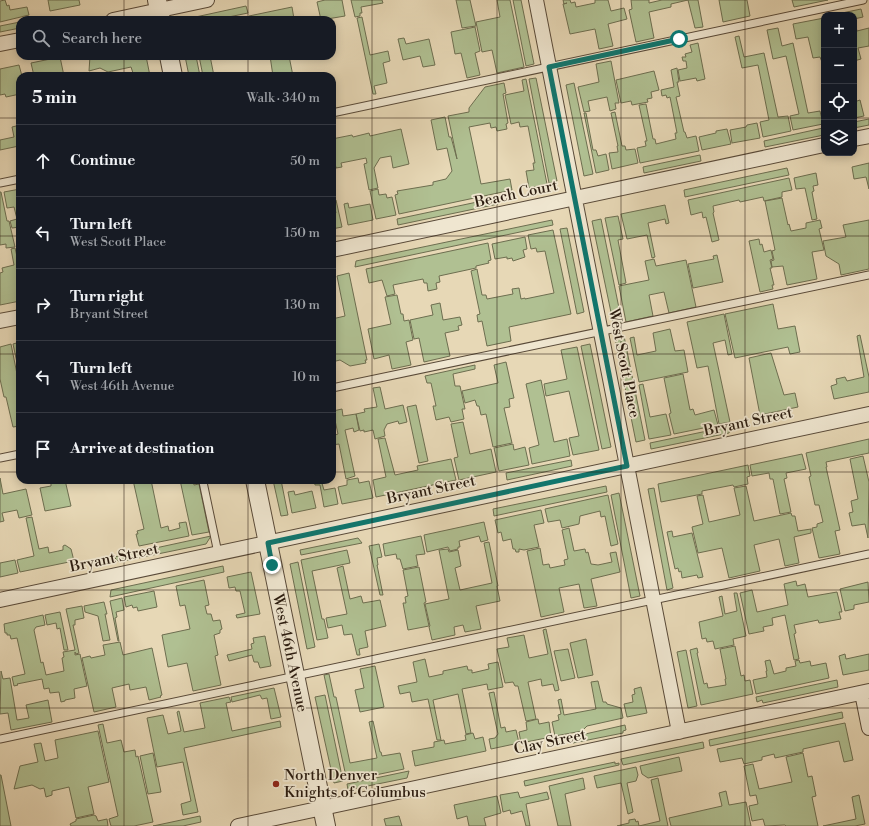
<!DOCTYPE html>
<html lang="en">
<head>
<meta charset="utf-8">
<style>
  body { margin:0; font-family:"Libre Bodoni",serif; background:#242831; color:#f1f3f6 }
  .controls { position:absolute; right:12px; top:12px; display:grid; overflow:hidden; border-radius:8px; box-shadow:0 2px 10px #0003 }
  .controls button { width:36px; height:36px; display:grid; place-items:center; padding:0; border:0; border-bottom:1px solid #363941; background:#171b24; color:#f1f3f6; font:20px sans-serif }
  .stop { position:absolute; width:12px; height:12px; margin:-9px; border:3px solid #0f766e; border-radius:50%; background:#fff }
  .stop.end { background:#0f766e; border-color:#fff; box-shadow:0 1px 4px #0008 }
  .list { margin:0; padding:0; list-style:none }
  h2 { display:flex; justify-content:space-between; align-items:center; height:52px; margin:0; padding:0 16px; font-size:17px }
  h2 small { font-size:13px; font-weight:400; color:#9ea1a6 }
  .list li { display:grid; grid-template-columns:26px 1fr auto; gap:12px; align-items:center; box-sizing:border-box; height:72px; padding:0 16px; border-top:1px solid #363941 }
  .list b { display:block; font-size:15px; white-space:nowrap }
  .list p { margin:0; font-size:13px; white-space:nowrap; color:#9ea1a6 }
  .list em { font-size:13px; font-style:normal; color:#9ea1a6 }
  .icon { flex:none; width:22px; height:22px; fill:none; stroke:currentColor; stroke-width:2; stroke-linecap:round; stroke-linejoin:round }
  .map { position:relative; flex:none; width:869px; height:826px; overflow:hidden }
  .search { position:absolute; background:#171b24; box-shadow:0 2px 10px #0003; left:16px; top:16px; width:320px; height:44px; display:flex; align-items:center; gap:10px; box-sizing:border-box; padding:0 14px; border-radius:12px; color:#9ea1a6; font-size:15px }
  .panel { position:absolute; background:#171b24; box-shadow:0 2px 10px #0003; left:16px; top:72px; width:320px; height:412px; border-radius:12px }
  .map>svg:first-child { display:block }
</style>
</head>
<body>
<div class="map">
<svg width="869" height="826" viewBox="0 0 869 826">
  <rect width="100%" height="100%" fill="#e7d8b6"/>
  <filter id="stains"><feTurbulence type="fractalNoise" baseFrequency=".005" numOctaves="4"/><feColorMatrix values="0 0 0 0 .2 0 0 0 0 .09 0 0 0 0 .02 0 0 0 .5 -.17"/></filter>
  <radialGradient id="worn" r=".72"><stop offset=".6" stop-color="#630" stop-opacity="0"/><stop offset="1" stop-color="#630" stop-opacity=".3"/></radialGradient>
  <!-- green -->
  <path fill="#b0c092" stroke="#6d6e50" d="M 5,0 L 7,6 L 9,5 L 10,10 L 27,7 L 29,15 L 0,22 L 0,1 Z
    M 48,0 L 79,0 L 80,5 L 50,11 Z
    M 325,0 L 342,0 L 345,16 L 321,20 L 317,2 Z
    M 351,0 L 382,0 L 383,3 L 361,7 L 362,13 L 360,13 L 360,16 L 355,17 Z
    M 456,0 L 470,0 L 476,26 L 462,28 Z
    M 497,0 L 510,0 L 524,67 L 497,73 L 492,50 L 482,52 L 476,22 L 500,17 Z
    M 513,0 L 521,0 L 534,64 L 526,66 Z
    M 563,0 L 570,0 L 571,3 L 575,2 L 576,7 L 595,3 L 595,0 L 608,0 L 611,11 L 624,8 L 627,19 L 608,24 L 613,46 L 599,49 L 595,29 L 570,34 L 563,4 L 567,3 L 564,4 Z
    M 631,0 L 649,0 L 649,3 L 662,0 L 688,0 L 671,4 L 671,7 L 649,12 L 654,38 L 636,42 L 629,10 L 632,9 Z
    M 688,0 L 698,0 L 703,27 L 695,28 Z
    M 719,0 L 747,0 L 750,16 L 723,22 Z
    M 792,0 L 828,0 L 794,7 Z
    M 246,6 L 248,13 L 214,20 L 192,20 L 191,18 Z
    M 292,7 L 294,19 L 249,20 L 249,16 Z
    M 861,9 L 863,17 L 854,19 L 857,31 L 869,28 L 869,46 L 858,48 L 861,59 L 854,61 L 854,15 L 842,15 L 842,13 Z
    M 362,17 L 370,55 L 388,51 L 390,61 L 383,63 L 387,83 L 374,86 L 376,94 L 373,94 L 357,18 Z
    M 824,18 L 824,67 L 820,57 L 813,58 L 808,37 L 796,39 L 793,24 Z
    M 20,22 L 20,28 L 0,32 L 0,26 Z
    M 475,27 L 480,51 L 475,53 L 480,75 L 467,78 L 461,53 L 455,54 L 451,32 Z
    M 778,28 L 782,46 L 793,43 L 808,113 L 820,111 L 823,124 L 793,130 L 790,116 L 799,114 L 786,56 L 773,59 L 767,30 Z
    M 739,36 L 744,57 L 764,53 L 778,117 L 788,116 L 791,131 L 763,137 L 760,122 L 769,120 L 758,65 L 742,68 L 735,37 Z
    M 404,38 L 406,44 L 429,39 L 435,65 L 423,67 L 420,56 L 403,60 L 398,39 Z
    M 698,43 L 705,79 L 697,81 L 696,78 L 680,81 L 678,70 L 687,68 L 686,61 L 683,61 L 682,57 L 686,57 L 685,54 L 692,52 L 690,45 Z
    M 90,56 L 146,56 L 150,76 L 134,76 L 131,67 L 108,72 L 100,68 L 89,71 Z
    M 185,56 L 196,56 L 200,76 L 189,76 Z
    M 199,56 L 210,56 L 214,76 L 203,76 Z
    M 270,56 L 289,56 L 293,76 L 273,76 Z
    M 60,57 L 64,76 L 34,76 L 31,63 Z
    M 611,61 L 619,103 L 615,103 L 616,109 L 610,111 L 607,97 L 588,101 L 590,111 L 584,112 L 578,87 L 599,82 L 596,64 Z
    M 19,65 L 22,76 L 20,76 L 20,94 L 6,97 L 5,94 L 0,95 L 0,69 Z
    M 677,68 L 679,82 L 677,82 L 680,96 L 676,97 L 684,132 L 685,132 L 687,138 L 696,136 L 699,151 L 640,163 L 637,148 L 646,146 L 645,141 L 647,141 L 639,105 L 646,104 L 653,139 L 655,139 L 656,144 L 676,139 L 675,133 L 677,133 L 670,97 L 667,98 L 666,95 L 662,96 L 661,90 L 674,87 L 671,70 Z
    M 654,71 L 659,90 L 651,92 L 652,98 L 647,99 L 648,102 L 632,105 L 631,101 L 621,103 L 616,80 Z
    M 536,78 L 557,181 L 549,183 L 529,79 Z
    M 526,79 L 547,184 L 529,188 L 526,171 L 534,170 L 533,163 L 535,163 L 528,126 L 520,127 L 519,122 L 511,124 L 505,95 L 524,91 L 522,80 Z
    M 504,83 L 506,93 L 503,94 L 508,123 L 506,124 L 507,129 L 497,131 L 496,127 L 491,128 L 490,123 L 469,127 L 481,184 L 510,179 L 512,190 L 399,214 L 395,195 L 398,194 L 397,191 L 433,185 L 433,182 L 446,179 L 452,171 L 447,148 L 437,150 L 431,120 L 445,117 L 449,137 L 451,137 L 457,159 L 448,116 L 469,112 L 469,108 L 485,87 Z
    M 574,83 L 593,174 L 584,176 L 566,85 Z
    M 860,100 L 864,116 L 854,118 L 854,102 Z
    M 615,112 L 622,146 L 625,146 L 626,150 L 635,149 L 638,163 L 612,169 L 609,153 L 618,152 L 617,146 L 618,146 L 611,113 Z
    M 584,113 L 586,113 L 593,150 L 596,150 L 598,156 L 606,154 L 609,170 L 596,173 Z
    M 869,119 L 869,125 L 854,128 L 854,122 Z
    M 757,123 L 760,138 L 732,143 L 730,130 L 746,127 L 747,125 Z
    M 20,125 L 20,148 L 19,146 L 0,150 L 0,140 L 14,137 L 12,127 Z
    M 823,128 L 824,135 L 765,147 L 764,141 Z
    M 401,129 L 409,164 L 393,168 L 391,156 L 380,158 L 374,168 L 378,188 L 369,190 L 364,164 L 367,163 L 366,158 L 341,163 L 342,167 L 336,168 L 332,148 L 332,139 L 352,135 L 353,137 L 369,133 L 370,136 Z
    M 727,129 L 731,144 L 702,150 L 699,137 L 716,133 L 716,131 Z
    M 700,155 L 701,161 L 644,173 L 643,167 Z
    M 869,163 L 869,189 L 866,177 L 854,179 L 852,167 Z
    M 787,168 L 789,175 L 685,197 L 684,190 Z
    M 816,173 L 818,185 L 813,186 L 814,191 L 812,192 L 817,219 L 812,220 L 805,188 L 796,189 L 794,178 Z
    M 789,178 L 792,190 L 782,192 L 782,197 L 764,201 L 763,197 L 740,202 L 739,200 L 713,206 L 714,212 L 713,213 L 719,240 L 712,242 L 706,217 L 703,218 L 702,212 L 691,215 L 688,200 Z
    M 20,189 L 20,227 L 12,228 L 10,221 L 17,219 L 14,207 L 7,208 L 4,192 Z
    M 378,189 L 379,195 L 386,194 L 387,198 L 392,197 L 396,215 L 376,219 L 370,191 Z
    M 0,192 L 1,192 L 7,221 L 9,221 L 15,247 L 6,248 L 6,244 L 0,245 Z
    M 496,198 L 498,204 L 398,225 L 397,219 Z
    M 782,198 L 788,225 L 789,224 L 791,231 L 806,228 L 806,223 L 820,220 L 822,228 L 819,229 L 824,250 L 812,252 L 817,279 L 787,285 L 783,266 L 772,267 L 771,261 L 774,260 L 772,251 L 775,250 L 765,201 Z
    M 333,200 L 336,200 L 342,227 L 332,229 L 332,214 L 336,213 Z
    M 348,203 L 349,208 L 370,204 L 373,220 L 348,225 L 344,204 Z
    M 665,205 L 669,223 L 666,224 L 665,219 L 648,223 L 655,257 L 652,258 L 647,235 L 627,239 L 621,214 Z
    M 618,216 L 623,239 L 618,240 L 626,283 L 619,285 L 605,218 Z
    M 601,219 L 622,323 L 617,324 L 613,322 L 592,221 Z
    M 552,220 L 553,225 L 355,267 L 356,261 Z
    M 869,220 L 869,269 L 841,275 L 839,264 L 826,256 L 823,241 L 846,237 L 843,225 Z
    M 567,228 L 584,312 L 577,314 L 560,229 Z
    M 553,230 L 571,314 L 509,327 L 511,341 L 487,346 L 482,321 L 478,322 L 477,315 L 480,314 L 471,271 L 477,269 L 482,295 L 486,295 L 487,299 L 513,294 L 512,289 L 519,288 L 521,299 L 525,298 L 525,299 L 554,293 L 545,251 L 537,252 L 536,248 L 531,249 L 528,235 Z
    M 525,237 L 527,249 L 523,250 L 525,257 L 513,261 L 512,258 L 507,259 L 507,257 L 495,259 L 492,244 Z
    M 759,239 L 760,245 L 762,244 L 764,252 L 771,250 L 773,259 L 770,260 L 772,268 L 770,268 L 774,285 L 772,285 L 773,289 L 760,292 L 749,241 Z
    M 488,243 L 491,260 L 488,261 L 489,263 L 476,266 L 476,268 L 439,276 L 440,282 L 436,283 L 437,289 L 428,291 L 427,283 L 424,283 L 423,279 L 393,285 L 395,294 L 387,296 L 382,280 L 369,283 L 366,269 Z
    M 15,248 L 20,269 L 20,301 L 0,305 L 0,273 L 3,272 L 2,268 L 14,265 L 11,249 Z
    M 717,255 L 723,282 L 693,288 L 688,264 L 714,259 L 713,256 Z
    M 654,259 L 656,266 L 686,260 L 696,307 L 669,313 L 664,292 L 649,295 L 653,316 L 626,322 L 619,286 L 649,280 L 645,261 Z
    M 349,273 L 367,360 L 365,360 L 366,363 L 350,366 L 340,360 L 332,362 L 332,319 L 345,316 L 337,276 Z
    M 397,295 L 401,314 L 403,314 L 404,321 L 409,320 L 413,340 L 406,342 L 411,365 L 392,369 L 389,355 L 374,359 L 368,329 L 391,324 L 385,297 Z
    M 440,303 L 443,320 L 460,317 L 462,325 L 458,326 L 459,330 L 445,333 L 450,356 L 424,362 L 419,338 L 414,339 L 410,320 L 433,315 L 431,305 Z
    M 773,304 L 778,329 L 795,326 L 800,352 L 790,354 L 788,347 L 735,358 L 725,314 Z
    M 724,314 L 732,354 L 728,355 L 725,340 L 713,343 L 730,422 L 719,424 L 708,366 L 697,368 L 687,322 Z
    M 670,329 L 675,351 L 684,350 L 688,372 L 639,382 L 630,338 L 634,337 L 637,355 L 656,351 L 653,333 Z
    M 860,335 L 869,377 L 869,392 L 834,399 L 831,386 L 837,384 L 836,379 L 845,377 L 847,381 L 864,377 L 857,336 Z
    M 624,336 L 645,440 L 636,442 L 615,338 Z
    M 20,342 L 20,377 L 13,344 Z
    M 11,344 L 20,389 L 20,426 L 13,427 L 6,397 L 4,397 L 0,379 L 0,347 Z
    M 590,344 L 611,447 L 602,449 L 581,346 Z
    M 577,347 L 599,450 L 573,455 L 569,438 L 579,436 L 569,391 L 546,396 L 544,384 L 567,379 L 561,350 Z
    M 771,353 L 784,395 L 795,393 L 798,407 L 760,415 L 749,358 Z
    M 506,362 L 514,398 L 509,399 L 510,407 L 504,408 L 512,443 L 493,447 L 486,414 L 481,415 L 479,406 L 477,406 L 475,400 L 465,403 L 462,391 L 498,383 L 494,365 Z
    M 475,365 L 475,369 L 453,374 L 455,386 L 460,386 L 465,409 L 462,409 L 464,419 L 451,422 L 449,417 L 436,420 L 433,406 L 436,406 L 431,383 L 427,383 L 425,376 Z
    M 683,374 L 690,410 L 693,409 L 695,415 L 714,410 L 718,425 L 674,434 L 669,414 L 671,413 L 664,378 Z
    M 541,380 L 554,442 L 567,439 L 570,456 L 532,464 L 529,448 L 539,445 L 526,384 Z
    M 643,384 L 650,417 L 666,414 L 671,435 L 649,439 L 639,385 Z
    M 380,387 L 385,409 L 403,405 L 407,422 L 399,424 L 398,421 L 387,424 L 384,430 L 385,436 L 375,439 L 373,430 L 364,432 L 364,430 L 360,431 L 356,414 L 365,412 L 364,409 L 377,407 L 373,388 Z
    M 416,405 L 428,461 L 419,463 L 407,407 Z
    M 342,409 L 343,416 L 356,414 L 359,430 L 354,432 L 353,428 L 345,430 L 355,476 L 346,479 L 339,444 L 332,445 L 332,436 L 338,434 L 333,411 Z
    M 463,422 L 470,454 L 491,449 L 496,472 L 459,480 L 454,458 L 458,457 L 451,424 Z
    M 731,426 L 729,433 L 651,449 L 650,443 Z
    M 385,438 L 395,475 L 418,470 L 417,466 L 451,459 L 456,480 L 376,497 L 373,480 L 386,477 L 378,439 Z
    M 869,439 L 869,453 L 826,462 L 827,467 L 826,467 L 840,530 L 835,531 L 840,554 L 819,558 L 812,528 L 817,527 L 817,524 L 823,522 L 819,505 L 815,505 L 809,477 L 811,476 L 806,453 Z
    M 513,444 L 514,450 L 525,447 L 529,465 L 499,471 L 494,448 Z
    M 802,454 L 806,469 L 786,473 L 787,478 L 784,479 L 791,512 L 780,514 L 773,479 L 770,479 L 769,473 L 752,476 L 750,465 Z
    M 863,456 L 869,482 L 868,538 L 865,524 L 852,526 L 849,513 L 853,512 L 851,501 L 858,499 L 850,459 Z
    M 571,460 L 572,466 L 507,480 L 506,473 Z
    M 748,465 L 750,476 L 747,477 L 748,484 L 734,487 L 733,485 L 702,491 L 702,494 L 661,502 L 658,484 Z
    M 0,478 L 3,494 L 26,489 L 32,515 L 19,518 L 17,510 L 2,513 L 4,521 L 0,522 Z
    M 358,478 L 359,483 L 369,481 L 373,498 L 342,504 L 338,487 L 347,485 L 347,480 Z
    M 65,480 L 71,506 L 45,511 L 40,488 L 51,486 L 51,482 Z
    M 133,480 L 151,480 L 161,528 L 168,526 L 169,531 L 180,528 L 179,523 L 186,522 L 189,536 L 139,546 L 136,534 L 138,534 L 137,531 L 144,529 Z
    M 180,480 L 193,480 L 194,485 L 199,484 L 209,532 L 192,535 Z
    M 273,480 L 281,480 L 288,515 L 281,516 Z
    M 314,480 L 321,480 L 324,490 L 335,488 L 338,504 L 324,507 L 320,485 L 315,485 Z
    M 606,486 L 607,492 L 494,516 L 493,509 Z
    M 746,486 L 754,521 L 791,513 L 792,516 L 795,516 L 798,531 L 811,529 L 811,533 L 794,537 L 799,563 L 785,566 L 779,539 L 754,545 L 760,571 L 729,578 L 722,548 L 698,553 L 692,527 L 703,524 L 697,496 L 703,495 L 709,522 L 740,515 L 734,488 Z
    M 654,488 L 673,588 L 667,590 L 648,489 Z
    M 294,491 L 295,495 L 312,491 L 316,508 L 292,513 L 288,492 Z
    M 619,493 L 640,596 L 631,598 L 611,495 Z
    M 608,495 L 618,544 L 611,546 L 605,516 L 601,517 L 600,511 L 580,516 L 579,524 L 562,528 L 560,520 L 548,522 L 545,509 Z
    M 541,510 L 544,523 L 534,525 L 539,547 L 524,550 L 519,549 L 519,552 L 516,552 L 515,549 L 513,549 L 511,539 L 503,541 L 501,532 L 498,533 L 495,520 Z
    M 32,517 L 39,549 L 48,547 L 49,553 L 63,550 L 63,546 L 65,545 L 71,549 L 74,561 L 20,572 L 17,560 L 34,556 L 26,518 Z
    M 484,522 L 488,540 L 481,542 L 479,536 L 459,541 L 460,547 L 458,547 L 458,549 L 450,551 L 448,547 L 427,552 L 424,535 Z
    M 569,528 L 574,551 L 585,549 L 586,553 L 588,552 L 591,564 L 598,565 L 612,562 L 610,553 L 616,552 L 620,572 L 591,579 L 597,606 L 584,608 L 579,584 L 559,588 L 564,612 L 541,617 L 527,551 L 540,548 L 543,565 L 549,564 L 550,568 L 565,565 L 564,560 L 568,559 L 562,530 Z
    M 672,531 L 673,537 L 692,533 L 703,577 L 698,578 L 697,575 L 682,578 L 681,571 L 679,572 L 678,568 L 675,569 L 667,532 Z
    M 211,536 L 206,544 L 119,562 L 114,557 Z
    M 421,536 L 425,554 L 416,555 L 418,566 L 403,569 L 400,559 L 397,559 L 396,554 L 385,556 L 383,544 Z
    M 358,538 L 362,543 L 301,555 L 300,550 Z
    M 489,542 L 498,586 L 497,586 L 500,601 L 476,606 L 481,629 L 465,632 L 463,625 L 454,627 L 455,635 L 432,640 L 429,627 L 430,626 L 425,604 L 449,599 L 439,550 L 448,549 L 449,552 L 458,550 L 461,566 L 455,568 L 460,590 L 492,583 L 484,543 Z
    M 379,544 L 382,557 L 377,558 L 378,565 L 377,565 L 383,595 L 380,595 L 369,546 Z
    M 347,550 L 350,563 L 312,571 L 322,619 L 324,619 L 328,638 L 317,640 L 301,560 Z
    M 15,560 L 18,573 L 0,577 L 0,563 Z
    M 298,562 L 315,647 L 307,649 L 290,564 Z
    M 223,566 L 224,572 L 110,597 L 111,590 Z
    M 343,566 L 350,599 L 361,596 L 363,603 L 380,600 L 386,626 L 365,631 L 368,647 L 359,649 L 360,655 L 357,655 L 352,634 L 344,635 L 342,625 L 328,628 L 326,618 L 347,614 L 337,568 Z
    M 419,567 L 426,602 L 424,603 L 429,626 L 408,630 L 403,603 L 406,603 L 405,597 L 408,596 L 403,570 Z
    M 251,572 L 260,614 L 237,618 L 236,615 L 245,613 L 240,591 L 236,591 L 235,587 L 229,588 L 227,577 Z
    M 204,580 L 209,605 L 205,606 L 207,614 L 211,614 L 213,621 L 220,620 L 222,629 L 220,630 L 220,633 L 214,635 L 218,655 L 215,656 L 221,685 L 193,691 L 187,663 L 168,667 L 162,635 L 190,629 L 185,605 L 180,606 L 176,586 Z
    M 796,581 L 797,586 L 805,584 L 808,597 L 837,592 L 842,612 L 839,612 L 841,619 L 819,623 L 818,620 L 794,625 L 796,633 L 794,634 L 799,659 L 794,660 L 785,615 L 772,618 L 773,625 L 763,627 L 764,631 L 749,634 L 740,593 L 752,590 L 757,612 L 788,605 L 784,584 Z
    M 868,582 L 869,602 L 854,605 L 854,609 L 845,611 L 840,589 Z
    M 154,591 L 157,607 L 138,611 L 137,607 L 133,608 L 132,605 L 126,607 L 124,597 Z
    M 734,593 L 737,593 L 746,636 L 733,639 L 734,645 L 715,649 L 713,641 L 707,642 L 706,638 L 702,639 L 699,622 L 723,616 L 719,597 L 722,596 L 725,614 L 737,611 Z
    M 122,598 L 124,610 L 116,612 L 117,617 L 115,618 L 119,641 L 118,641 L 110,601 Z
    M 104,602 L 107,614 L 105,614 L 110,640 L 103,641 L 98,616 L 85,612 L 84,606 Z
    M 82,606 L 84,618 L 75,620 L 75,625 L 73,625 L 79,653 L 76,654 L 75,652 L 75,655 L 80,654 L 87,686 L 74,689 L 75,698 L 65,700 L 65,701 L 61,702 L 59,692 L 50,693 L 49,688 L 44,689 L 42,679 L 17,684 L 18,685 L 14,686 L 12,677 L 25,674 L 17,638 L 11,639 L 10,635 L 7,635 L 7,633 L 5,633 L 4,624 L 43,615 L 45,625 L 36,627 L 34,630 L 41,663 L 43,662 L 46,675 L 64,671 L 62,658 L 64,657 L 63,652 L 75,650 L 66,609 Z
    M 60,612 L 68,650 L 64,650 L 60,628 L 57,629 L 56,623 L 47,625 L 45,615 Z
    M 546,629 L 559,690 L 555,691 L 553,684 L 542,686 L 541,679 L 528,682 L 536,719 L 526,721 L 518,686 L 515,686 L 513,682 L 505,683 L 497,649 L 509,647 L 507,638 L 524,635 L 529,658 L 548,654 L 543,630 Z
    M 265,636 L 271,666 L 260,668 L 258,662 L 254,662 L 252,655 L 229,661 L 227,655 L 252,649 L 251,644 L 254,643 L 253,638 Z
    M 586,639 L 593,675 L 578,678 L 570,643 Z
    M 120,642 L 123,655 L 152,648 L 162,695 L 160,696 L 161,697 L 149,700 L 146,687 L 130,690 L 129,684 L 112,688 L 116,707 L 94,712 L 82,658 L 90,656 L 91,658 L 105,655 L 103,645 Z
    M 735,646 L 741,676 L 744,675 L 745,681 L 750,680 L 753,694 L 701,705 L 690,650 L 697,648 L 698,653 L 697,653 L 704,684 L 707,683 L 708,688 L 726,685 L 725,679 L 726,679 L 720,649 Z
    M 568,649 L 575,678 L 561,681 L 554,651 Z
    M 686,650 L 697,706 L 688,708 L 677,652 Z
    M 845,654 L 846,659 L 869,654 L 869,670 L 843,675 L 839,656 Z
    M 425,659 L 429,677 L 443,674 L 443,671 L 467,666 L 468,670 L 472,670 L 472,673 L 489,669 L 488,664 L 498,662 L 503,687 L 488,690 L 487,684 L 462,689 L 471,733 L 466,734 L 458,694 L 433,700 L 441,740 L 437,740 L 428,699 L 412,702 L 410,692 L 400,694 L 398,686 L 417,682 L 413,662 Z
    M 770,660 L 774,674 L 786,671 L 786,668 L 796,666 L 795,661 L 799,660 L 800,663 L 810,661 L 811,666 L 826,663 L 829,678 L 756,694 L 753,680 L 767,677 L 766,671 L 767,671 L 765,661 Z
    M 375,666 L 384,707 L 360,712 L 355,690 L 364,688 L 360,669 Z
    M 1,671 L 3,679 L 10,678 L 17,720 L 29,718 L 26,705 L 48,700 L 52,722 L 11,730 L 8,713 L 0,714 Z
    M 329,674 L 334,697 L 336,697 L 350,763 L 377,758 L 369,722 L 373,721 L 380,752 L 381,752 L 382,756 L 400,753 L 404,769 L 347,781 L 324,675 Z
    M 837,680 L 838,687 L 763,703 L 762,700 L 757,702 L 756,697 Z
    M 598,681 L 603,702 L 606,702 L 607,704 L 621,708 L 623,718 L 587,726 L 582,731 L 555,736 L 552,722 L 559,720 L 558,715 L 561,714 L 558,700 L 561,699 L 564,715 L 596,709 L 591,682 Z
    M 641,687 L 647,713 L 627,717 L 624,704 L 633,702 L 632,695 L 635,694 L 634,689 Z
    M 274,688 L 281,717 L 271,719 L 267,698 L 262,699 L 260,695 L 232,702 L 231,697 Z
    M 494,692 L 501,728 L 505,727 L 506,732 L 516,730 L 519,743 L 491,749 L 489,739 L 495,738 L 498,734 L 489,693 Z
    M 325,695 L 343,781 L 334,783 L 315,697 Z
    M 229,697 L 231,702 L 226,703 L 232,731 L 280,721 L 281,727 L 184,748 L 198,812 L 183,815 L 181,804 L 191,801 L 183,762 L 157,767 L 147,718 L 163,715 L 168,734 L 181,731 L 177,712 L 179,711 L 184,732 L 205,728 L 200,703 Z
    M 842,712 L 843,718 L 710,746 L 709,740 Z
    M 538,719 L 539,724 L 549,722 L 551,737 L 521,743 L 519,732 L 527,730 L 526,722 Z
    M 845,723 L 853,760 L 844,762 L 839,741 L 803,749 L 803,752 L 775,758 L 774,754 L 762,757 L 762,760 L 744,764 L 742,758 L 720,762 L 717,749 Z
    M 103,724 L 107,743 L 121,740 L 124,752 L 135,750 L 136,757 L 138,756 L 153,822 L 134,826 L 111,826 L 109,819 L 118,816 L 98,725 Z
    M 625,725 L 626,730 L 623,731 L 623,733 L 573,743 L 572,737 Z
    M 98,731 L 109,782 L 88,787 L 94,814 L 76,818 L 69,787 L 52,791 L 52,795 L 46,797 L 44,788 L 40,789 L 32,785 L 14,789 L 20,766 L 38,762 L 34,744 L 41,743 L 45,761 L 58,758 L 55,740 Z
    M 473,733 L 475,739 L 483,737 L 486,751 L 415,766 L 412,751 L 434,747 L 434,742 L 444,740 L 445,744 L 466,740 L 465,735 Z
    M 703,742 L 704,748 L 623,765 L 621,759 Z
    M 153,753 L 161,792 L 148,794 L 140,756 Z
    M 803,753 L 808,777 L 812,776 L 816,796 L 812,797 L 818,826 L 786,826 L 785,825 L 765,826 L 763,819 L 752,821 L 749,806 L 758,804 L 756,795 L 750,796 L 744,766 L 753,764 L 759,789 L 792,782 L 786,757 Z
    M 679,757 L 682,771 L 648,778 L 642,774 L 640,766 Z
    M 615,762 L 615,764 L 619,763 L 619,765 L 525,786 L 524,781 Z
    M 636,767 L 638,775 L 636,781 L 627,783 L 633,812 L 628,814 L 621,783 L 597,788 L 594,776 Z
    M 409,771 L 407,778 L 348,790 L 347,784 Z
    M 0,775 L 1,775 L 11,826 L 0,826 Z
    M 583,778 L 585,789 L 565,794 L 571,826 L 558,826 L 549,786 Z
    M 658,778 L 668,826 L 617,826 L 629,823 L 629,820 L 635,819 L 636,822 L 638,821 L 639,826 L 660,821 L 651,780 Z
    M 726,791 L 729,805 L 746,802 L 751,826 L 671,826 L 669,818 L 722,806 L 719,793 Z
    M 518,792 L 520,798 L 547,792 L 549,799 L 526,804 L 530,826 L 526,826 L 522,811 L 511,814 L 510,810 L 503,812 L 500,795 Z
    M 859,795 L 865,824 L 855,826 L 823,826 L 856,819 L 852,797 Z
    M 497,796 L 501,813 L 484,818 L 486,826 L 469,826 L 467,816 L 457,819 L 454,805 Z
    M 94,815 L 96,816 L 98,821 L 107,819 L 108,826 L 71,826 L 70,824 L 76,821 L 76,819 Z
    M 200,816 L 201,822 L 183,826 L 153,826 Z
    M 399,816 L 402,826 L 386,826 L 384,819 Z"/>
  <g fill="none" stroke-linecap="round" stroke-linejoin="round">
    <!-- service casing -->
    <g stroke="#594a39" stroke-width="9">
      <path id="service" d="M 332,113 L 863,0
        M 0,183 L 20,179
        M 332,388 L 869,275
        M 0,458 L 20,454
        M 203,482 L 218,553
        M 0,739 L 869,554"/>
    </g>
    <!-- minor casing -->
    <g stroke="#594a39" stroke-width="16">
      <path id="minor" d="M 536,0 L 679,732
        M 113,20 L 207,0
        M 0,44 L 20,40
        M 854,139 L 869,136
        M 332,250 L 824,145
        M 0,321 L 20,317
        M 0,600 L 869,414
        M 862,693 L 869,728
        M 238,826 L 869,691"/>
    </g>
    <!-- tertiary casing -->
    <g stroke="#594a39" stroke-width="20">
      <path id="tertiary" d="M 157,0 L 161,20
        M 169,56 L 173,76
        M 255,480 L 326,826"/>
    </g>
    <!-- service -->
    <use href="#service" stroke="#efe6d0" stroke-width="7"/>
    <!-- minor -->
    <use href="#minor" stroke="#efe6d0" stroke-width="14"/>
    <!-- tertiary -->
    <use href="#tertiary" stroke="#efe6d0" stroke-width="18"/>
  </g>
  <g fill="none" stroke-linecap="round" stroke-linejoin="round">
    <!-- route -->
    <path stroke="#0f766e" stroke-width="5" d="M 272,565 L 268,543 L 627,466 L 549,67 L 679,39"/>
  </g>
  <!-- grid -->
  <path fill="none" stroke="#2a1b0f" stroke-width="1" stroke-opacity="0.55" d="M 124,0 L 124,20M 248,0 L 248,20M 372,0 L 372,826M 497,0 L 497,826M 621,0 L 621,826M 745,0 L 745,826M 124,56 L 124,76M 248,56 L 248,76M 0,118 L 20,118M 332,118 L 824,118M 854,118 L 869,118M 0,236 L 20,236M 332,236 L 869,236M 0,354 L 20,354M 332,354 L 869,354M 0,472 L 20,472M 332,472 L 869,472M 124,480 L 124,826M 248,480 L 248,826M 0,590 L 869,590M 0,708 L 869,708"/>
  <!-- markers -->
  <circle fill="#8f2418" stroke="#efe6d0" stroke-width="1.5" cx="276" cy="784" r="4"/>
  <g text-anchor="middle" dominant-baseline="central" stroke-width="3.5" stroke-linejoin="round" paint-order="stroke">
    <!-- street labels -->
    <g font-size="15" fill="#2a1b0f" stroke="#efe6d0">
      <text transform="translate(516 194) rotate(-12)">Beach Court</text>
      <text transform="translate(624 363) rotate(79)">West Scott Place</text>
      <text transform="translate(748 422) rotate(-12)">Bryant Street</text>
      <text transform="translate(431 490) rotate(-12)">Bryant Street</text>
      <text transform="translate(114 558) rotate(-12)">Bryant Street</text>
      <text transform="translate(290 653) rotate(78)">West 46th Avenue</text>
      <text transform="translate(550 742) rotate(-12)">Clay Street</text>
    </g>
    <!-- poi labels -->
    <g font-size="15" fill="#2a1b0f" stroke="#efe6d0" text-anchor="start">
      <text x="284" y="775">North Denver<tspan x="284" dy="17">Knights of Columbus</tspan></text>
    </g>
  </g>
  <rect width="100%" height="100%" filter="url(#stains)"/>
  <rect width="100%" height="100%" fill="url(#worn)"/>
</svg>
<div class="controls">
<button>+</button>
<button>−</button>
<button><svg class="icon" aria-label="locate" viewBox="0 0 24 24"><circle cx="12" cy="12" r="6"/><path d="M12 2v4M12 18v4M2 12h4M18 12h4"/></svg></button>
<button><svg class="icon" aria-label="layers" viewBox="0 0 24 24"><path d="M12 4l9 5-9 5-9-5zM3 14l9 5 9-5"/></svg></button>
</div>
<div class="stop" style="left:679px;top:39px"></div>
<div class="stop end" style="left:272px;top:565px"></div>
<div class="search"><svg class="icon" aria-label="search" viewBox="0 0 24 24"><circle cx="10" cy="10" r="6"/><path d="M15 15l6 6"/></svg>Search here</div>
<section class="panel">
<h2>5 min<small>Walk · 340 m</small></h2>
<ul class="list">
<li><svg class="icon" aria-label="ahead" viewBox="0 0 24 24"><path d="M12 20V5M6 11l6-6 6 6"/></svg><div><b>Continue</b></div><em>50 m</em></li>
<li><svg class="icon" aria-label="left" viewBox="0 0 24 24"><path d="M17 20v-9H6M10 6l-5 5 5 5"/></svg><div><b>Turn left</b><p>West Scott Place</p></div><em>150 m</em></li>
<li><svg class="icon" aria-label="right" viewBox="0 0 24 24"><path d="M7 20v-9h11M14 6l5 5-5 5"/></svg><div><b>Turn right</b><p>Bryant Street</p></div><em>130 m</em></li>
<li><svg class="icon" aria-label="left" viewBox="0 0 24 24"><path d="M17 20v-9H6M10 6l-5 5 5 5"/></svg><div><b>Turn left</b><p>West 46th Avenue</p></div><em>10 m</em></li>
<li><svg class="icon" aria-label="arrive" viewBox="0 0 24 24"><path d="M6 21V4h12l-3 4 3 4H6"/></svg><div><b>Arrive at destination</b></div></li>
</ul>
</section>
</div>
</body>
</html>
